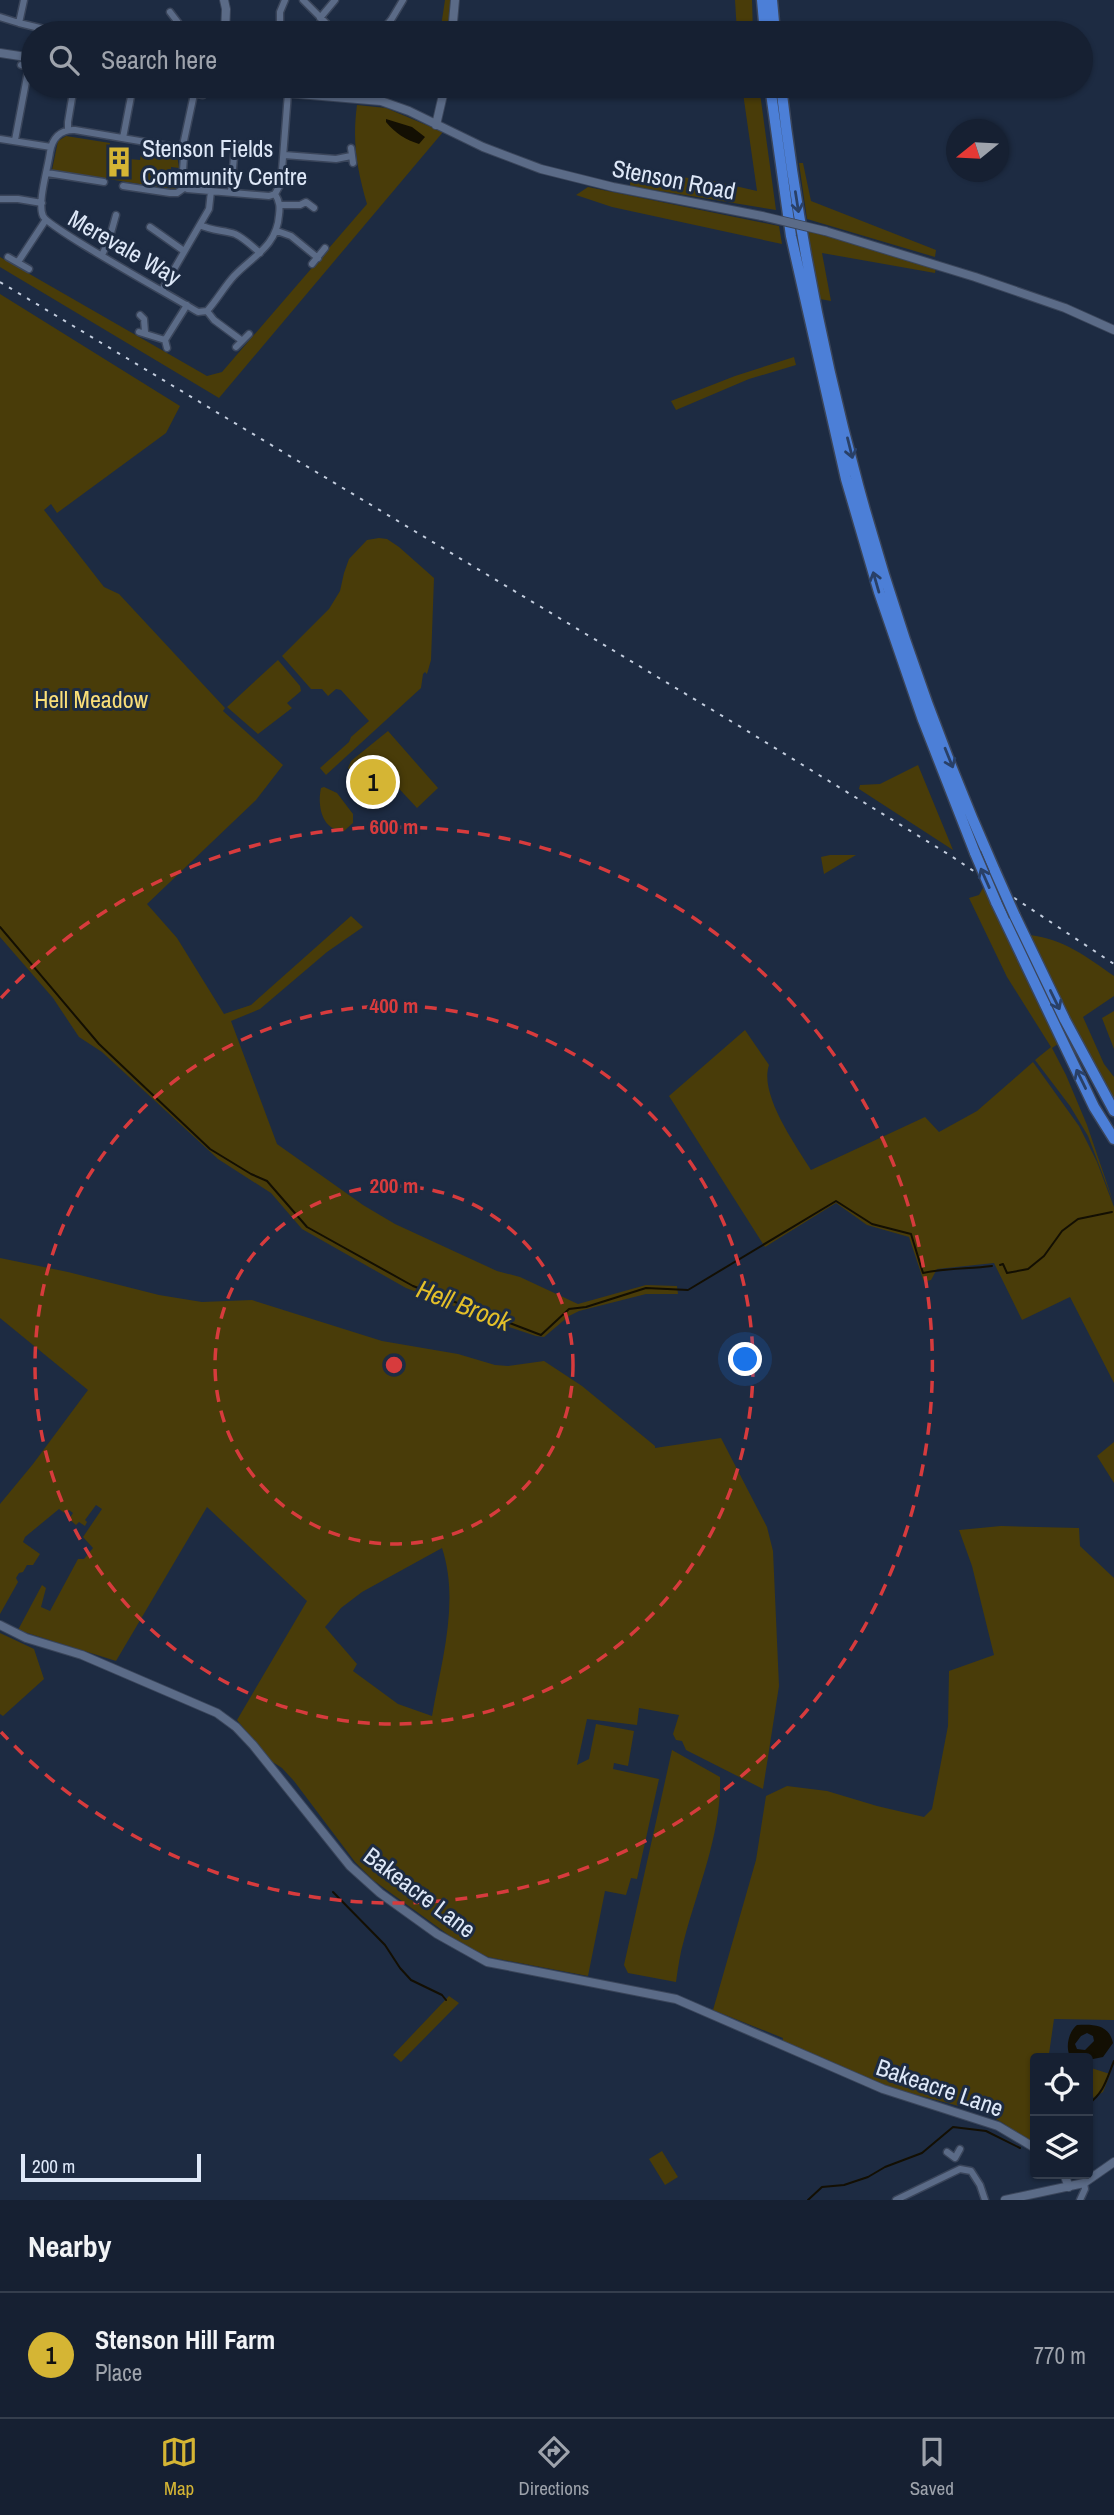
<!DOCTYPE html>
<html lang="en">
<head>
<meta charset="utf-8">
<style>
  body { margin:0; font-family:"Archivo Narrow",sans-serif; background:#1f283a; color:#f1f3f6 }
  .controls { position:absolute; right:21px; bottom:21px; display:grid; overflow:hidden; border-radius:7px; box-shadow:0 2px 5px #0004 }
  .controls button { width:63px; height:63px; display:grid; place-items:center; padding:0; border:0; border-bottom:2px solid #353e4d; background:#162032; color:#f1f3f6; font:35px sans-serif }
  .compass { position:absolute; left:946px; top:119px; width:63px; height:63px; border-radius:50%; background:#162032; box-shadow:0 2px 5px #0004; rotate:252deg }
  .scale { position:absolute; left:21px; bottom:18px; width:180px; box-sizing:border-box; padding-left:7px; border:4px solid #dee8f8; border-top:0; font-size:19px; line-height:24px; white-space:nowrap; color:#dee8f8; -webkit-text-stroke:5px #1d2b42; paint-order:stroke }
  .you { position:absolute; left:746px; top:1360px; width:24px; height:24px; margin:-18px; border:5px solid #fff; border-radius:50%; background:#1a73e8; box-shadow:0 0 0 10px #1a73e833 }
  .badge { display:grid; place-items:center; width:46px; height:46px; border-radius:50%; background:#d5b534; color:#111; font-size:23px; font-weight:700 }
  .pin { position:absolute; translate:-50% -50%; border:4px solid #fff; box-shadow:0 2px 7px #0006 }
  .list { margin:0; padding:0; list-style:none }
  h2 { display:flex; justify-content:space-between; align-items:center; height:91px; margin:0; padding:0 28px; font-size:30px }
  h2 small { font-size:23px; font-weight:400; color:#9ea3ac }
  .list li { display:grid; grid-template-columns:46px 1fr auto; gap:21px; align-items:center; box-sizing:border-box; height:126px; padding:0 28px; border-top:2px solid #353e4d }
  .list b { display:block; font-size:26px; white-space:nowrap }
  .list p { margin:0; font-size:23px; white-space:nowrap; color:#9ea3ac }
  .list em { font-size:23px; font-style:normal; color:#9ea3ac }
  .icon { flex:none; width:38px; height:38px; fill:none; stroke:currentColor; stroke-width:2; stroke-linecap:round; stroke-linejoin:round }
  .map { position:relative; flex:none; width:1114px; height:2200px; overflow:hidden }
  .search { position:absolute; background:#162032; box-shadow:0 2px 5px #0004; left:21px; right:21px; top:21px; height:77px; display:flex; align-items:center; gap:18px; box-sizing:border-box; padding:0 24px; border-radius:38px; color:#9ea3ac; font-size:26px }
  .sheet { height:217px; background:#162032 }
  nav { display:flex; justify-content:space-around; align-items:center; box-sizing:border-box; height:98px; border-top:2px solid #353e4d; background:#162032; font-size:19px; color:#9ea3ac }
  nav a { display:grid; justify-items:center; gap:4px }
  nav .on { color:#d5b534 }
  .map>svg:first-child { display:block }
</style>
</head>
<body>
<div class="map">
<svg width="1114" height="2200" viewBox="0 0 1114 2200">
  <rect width="100%" height="100%" fill="#1d2b42"/>
  <!-- green -->
  <path fill="#493c09" fill-rule="evenodd" d="M 445,0 L 451,0 L 448,33 L 440,33 Z
    M 735,0 L 752,0 L 753,33 L 737,33 Z
    M 742,86 L 759,86 L 776,210 L 630,186 L 631,172 L 709,180 L 757,191 Z
    M 357,105 L 386,108 L 443,132 L 219,398 L 0,267 L 0,257 L 207,376 L 222,372 L 367,204 C 357,169 352,142 357,105 Z
    M 66,136 L 110,143 L 108,166 L 127,170 L 129,159 L 140,160 L 141,154 L 146,155 L 147,149 L 177,154 L 179,168 L 171,167 L 171,171 L 178,172 L 177,190 L 52,170 L 58,141 Z
    M 799,163 L 803,163 L 811,201 L 936,250 L 935,257 L 807,219 Z
    M 588,187 L 779,226 L 782,244 L 612,207 L 576,195 Z
    M 808,231 L 936,267 L 935,273 L 822,253 L 831,301 L 820,299 Z
    M 0,294 L 180,406 L 166,433 L 57,513 L 51,504 L 44,510 L 104,587 L 119,594 L 225,708 L 223,711 L 283,765 L 256,800 L 147,904 L 177,938 L 224,1014 L 251,1005 L 351,916 L 363,927 L 327,952 L 260,1009 L 231,1021 L 277,1144 L 363,1205 L 395,1224 L 497,1271 L 520,1277 L 578,1304 L 646,1285 L 677,1286 L 678,1294 L 646,1294 L 579,1311 L 569,1316 L 544,1337 L 536,1336 L 509,1327 L 510,1323 L 492,1315 L 491,1320 L 406,1288 L 302,1229 L 271,1193 L 218,1159 L 102,1052 L 79,1037 L 53,998 L 0,937 Z
    M 794,357 L 796,365 L 749,379 L 676,410 L 671,401 L 735,376 Z
    M 379,538 L 387,539 L 399,547 L 434,578 L 431,660 L 427,674 L 425,672 L 423,674 L 421,688 L 326,775 L 320,768 L 349,742 L 351,737 L 369,721 L 341,690 L 336,689 L 328,696 L 322,689 L 311,689 L 282,656 L 329,609 L 340,591 L 344,573 L 349,559 L 367,540 Z
    M 278,660 L 300,686 L 301,691 L 287,703 L 292,708 L 258,734 L 227,707 Z
    M 388,731 L 438,788 L 417,808 L 390,779 L 388,773 L 383,771 L 375,762 L 356,778 L 348,768 L 351,761 Z
    M 918,765 L 953,850 L 859,789 L 860,785 L 880,784 Z
    M 324,787 L 337,793 L 353,814 L 353,823 L 344,831 C 322,831 317,806 321,788 Z
    M 830,855 L 856,855 L 824,874 L 821,857 Z
    M 984,886 L 1021,969 L 1058,1044 L 1052,1048 L 1066,1075 L 1087,1125 L 1114,1204 L 1088,1136 L 1070,1106 L 1035,1060 L 1051,1047 L 1007,977 L 969,898 L 979,895 Z
    M 1030,935 C 1064,939 1087,957 1114,976 L 1114,996 L 1083,1017 L 1104,1064 L 1114,1077 L 1114,1100 L 1074,1028 Z
    M 1114,1011 L 1114,1049 L 1102,1018 Z
    M 745,1030 L 769,1065 C 759,1094 795,1144 811,1170 L 925,1117 L 939,1132 L 977,1111 L 1033,1062 L 1079,1126 L 1097,1162 L 1114,1207 L 1114,1383 L 1070,1297 L 1022,1320 L 994,1263 L 937,1269 L 931,1280 L 924,1282 L 909,1237 L 867,1225 L 836,1203 L 765,1247 L 669,1096 Z
    M 0,1258 L 68,1272 L 159,1295 L 202,1302 L 252,1300 L 382,1341 L 458,1354 L 495,1365 L 508,1366 L 544,1361 L 582,1386 L 655,1446 L 655,1448 L 721,1438 L 767,1527 L 773,1551 L 779,1686 L 763,1789 L 686,1750 L 682,1741 L 676,1740 L 673,1734 L 679,1715 L 639,1708 L 637,1725 L 587,1719 L 577,1765 L 589,1759 L 596,1724 L 634,1731 L 628,1766 L 614,1763 L 613,1769 L 659,1779 L 637,1879 L 631,1878 L 626,1895 L 605,1891 L 588,1976 L 488,1957 L 461,1944 L 373,1880 L 355,1862 L 294,1781 L 282,1768 L 271,1761 L 237,1720 L 307,1601 L 207,1507 L 116,1661 L 18,1630 L 42,1585 L 46,1588 L 41,1607 L 50,1611 L 78,1559 L 84,1559 L 93,1548 L 83,1537 L 102,1509 L 96,1505 L 85,1520 L 87,1522 L 85,1526 L 79,1522 L 76,1525 L 69,1519 L 73,1513 L 69,1510 L 66,1514 L 59,1509 L 25,1537 L 23,1542 L 40,1554 L 33,1565 L 27,1565 L 23,1572 L 19,1573 L 16,1578 L 18,1582 L 0,1614 L 0,1504 L 33,1464 L 88,1390 L 0,1318 ZM 442,1548 C 460,1602 441,1662 432,1716 L 398,1704 L 353,1671 L 357,1664 L 325,1627 L 341,1608 L 362,1592 Z
    M 1114,1442 L 1114,1483 L 1097,1456 Z
    M 1001,1526 L 1079,1528 L 1080,1546 L 1114,1578 L 1114,2020 L 1054,2019 L 1049,2054 L 1062,2058 L 1035,2058 L 1035,2141 L 1032,2145 L 1003,2123 L 985,2113 L 887,2087 L 782,2043 L 783,2038 L 713,2010 L 756,1860 L 766,1796 L 787,1786 L 827,1791 L 877,1806 L 924,1817 L 932,1809 L 948,1726 L 949,1671 L 994,1655 L 972,1566 L 959,1530 Z
    M 0,1633 L 34,1649 L 44,1679 L 3,1716 L 0,1714 Z
    M 672,1750 L 720,1777 C 722,1832 698,1887 684,1940 C 680,1953 678,1968 676,1982 L 628,1973 L 624,1965 Z
    M 449,1996 L 459,2003 L 401,2062 L 393,2055 Z
    M 1088,2067 L 1110,2074 L 1103,2092 L 1089,2100 L 1088,2103 Z
    M 662,2151 L 678,2177 L 665,2185 L 649,2159 Z"/>
  <!-- water -->
  <path fill="#130f03" fill-rule="evenodd" d="M 386,119 L 412,127 L 425,137 L 419,144 C 406,140 395,133 386,122 Z
    M 1077,2025 C 1093,2024 1109,2024 1113,2043 L 1103,2057 L 1088,2060 L 1088,2058 L 1070,2056 C 1065,2047 1069,2031 1077,2025 ZM 1087,2033 L 1093,2036 L 1094,2041 L 1085,2050 L 1077,2049 L 1075,2044 L 1081,2036 Z"/>
  <g fill="none" stroke-linecap="round" stroke-linejoin="round">
    <!-- stream -->
    <path stroke="#130f03" stroke-width="2" d="M 0,927 L 99,1044 L 210,1149 L 251,1174 L 267,1181 L 307,1227 L 413,1286 L 541,1335 L 569,1309 L 586,1307 L 646,1288 L 688,1290 L 836,1201 L 872,1224 L 911,1234 L 923,1273 C 946,1268 969,1269 992,1266
      M 1000,1265 L 1003,1264 L 1007,1273 L 1028,1269 L 1044,1256 L 1062,1231 L 1078,1219 L 1112,1212
      M 333,1892 L 385,1945 L 400,1968 L 411,1980 L 442,1995 L 446,2000
      M 1088,2104 C 1104,2093 1107,2078 1114,2061
      M 1032,2137 L 1035,2134
      M 808,2200 L 822,2187 L 844,2185 L 868,2177 L 885,2167 L 922,2153 L 953,2127 L 986,2131 L 1020,2148"/>
    <!-- minor casing -->
    <g stroke="#3a455a" stroke-width="9">
      <path id="minor" d="M 303,0 L 336,33
        M 170,12 L 186,33
        M 0,17 L 19,23 L 24,0
        M 320,18 L 335,0
        M 19,23 L 44,29
        M 114,29 L 125,33
        M 185,33 L 197,29 L 225,31
        M 280,33 L 280,12 L 285,0
        M 380,33 L 391,20 L 403,0
        M 21,65 L 33,67
        M 389,91 L 390,86
        M 186,92 L 203,95
        M 68,130 L 68,122 L 74,86
        M 123,138 L 133,86
        M 0,139 L 51,147
        M 15,140 L 29,66
        M 224,143 L 248,146
        M 351,148 L 353,163
        M 182,150 L 175,147 L 75,130 C 60,129 52,139 50,152 C 48,168 37,203 43,216 C 48,228 177,299 198,312 L 207,311
        M 182,150 L 184,157 L 182,184 L 187,189 L 269,196 L 275,194
        M 182,150 L 194,94
        M 284,155 L 336,159 L 351,156
        M 47,173 L 104,182
        M 123,186 L 170,193 L 177,193 L 184,188
        M 231,192 L 235,145
        M 275,194 L 281,183 L 288,93
        M 0,199 L 18,199 L 42,203
        M 280,205 L 300,205 L 306,202 L 314,208
        M 200,225 C 212,231 223,230 235,234 C 244,238 252,246 260,253
        M 150,227 L 184,251
        M 277,231 L 291,236 L 318,258
        M 102,255 L 109,240 L 116,215
        M 8,257 L 29,269
        M 18,262 L 45,221
        M 312,264 L 325,248
        M 162,290 L 209,209 L 211,191
        M 207,311 C 217,300 224,287 234,276 C 253,256 277,246 279,215 C 280,207 280,202 275,194
        M 207,311 L 214,320 L 241,340
        M 140,315 L 144,319 L 145,332
        M 139,332 L 165,340
        M 236,347 L 249,334
        M 167,348 L 165,340 L 187,305
        M 947,2152 L 955,2158 L 960,2149
        M 896,2200 L 960,2169 L 971,2171 L 980,2185 L 985,2200
        M 1080,2200 L 1085,2189 L 1084,2183"/>
    </g>
    <!-- tertiary casing -->
    <g stroke="#3a455a" stroke-width="10">
      <path id="tertiary" d="M 224,0 L 226,9 L 225,33
        M 452,33 L 455,0
        M 0,53 L 33,58
        M 224,86 L 250,90 L 381,101 L 409,111 L 483,147 L 541,169 L 613,187 L 762,216
        M 436,125 L 445,86
        M 825,231 L 975,277 L 1065,308 L 1114,330
        M 0,1625 L 26,1638 L 82,1655 L 217,1713 L 236,1727 L 253,1745 L 350,1866 L 380,1893 L 437,1934 L 487,1962 L 676,1999 L 883,2089 L 998,2126 L 1035,2148
        M 1064,2174 L 1069,2187
        M 1005,2200 L 1084,2183 L 1114,2162"/>
    </g>
    <!-- trunk casing -->
    <g stroke="#3a455a" stroke-width="13">
      <path id="trunk" d="M 762,0 L 765,33
        M 772,0 L 775,33
        M 770,86 L 791,236 L 846,479 L 879,592 L 923,720 L 975,853
        M 781,86 C 812,355 885,623 995,871
        M 996,902 L 1094,1107 L 1114,1139
        M 1015,916 L 1065,1020 L 1114,1111"/>
    </g>
    <!-- minor -->
    <use href="#minor" stroke="#5b6b87" stroke-width="6"/>
    <!-- tertiary -->
    <use href="#tertiary" stroke="#5b6b87" stroke-width="8"/>
    <!-- trunk -->
    <use href="#trunk" stroke="#4c7fd7" stroke-width="10"/>
    <!-- rail -->
    <path stroke="#c2ccdd" stroke-width="2" stroke-dasharray="3.5 7" stroke-linecap="butt" d="M 0,282 L 744,729 L 948,854 L 1114,964"/>
    <!-- tertiary-bridge casing -->
    <g stroke="#3a455a" stroke-width="10" stroke-linecap="butt">
      <path id="tertiary-bridge" d="M 762,216 L 825,231"/>
    </g>
    <!-- trunk-bridge casing -->
    <g stroke="#3a455a" stroke-width="13" stroke-linecap="butt">
      <path id="trunk-bridge" d="M 975,853 L 996,902
        M 995,871 L 1015,916"/>
    </g>
    <!-- tertiary-bridge -->
    <use href="#tertiary-bridge" stroke="#5b6b87" stroke-width="8"/>
    <!-- trunk-bridge -->
    <use href="#trunk-bridge" stroke="#4c7fd7" stroke-width="10"/>
  </g>
  <!-- one-way arrows -->
  <defs><path id="oneway-shaft" d="M-6 0H5M1.5-3L5.5 0L1.5 3" fill="none" stroke-width="1.6" stroke-linecap="round" stroke-linejoin="round" transform="scale(1.75)"/></defs>
  <g stroke="#294067">
    <use href="#oneway-shaft" transform="translate(797 202) rotate(81)"/>
    <use href="#oneway-shaft" transform="translate(850 448) rotate(76)"/>
    <use href="#oneway-shaft" transform="translate(876 582) rotate(-106)"/>
    <use href="#oneway-shaft" transform="translate(949 758) rotate(68)"/>
    <use href="#oneway-shaft" transform="translate(985 878) rotate(-114)"/>
    <use href="#oneway-shaft" transform="translate(1055 1000) rotate(64)"/>
    <use href="#oneway-shaft" transform="translate(1081 1079) rotate(-116)"/>
  </g>
  <!-- distance rings -->
  <g fill="none" stroke="#d73b3d" stroke-width="3.5" stroke-dasharray="12 9">
    <circle cx="394" cy="1365" r="179"/>
    <circle cx="394" cy="1365" r="359"/>
    <path d="M1 998A538 538 0 1 1 1 1732"/>
  </g>
  <!-- icons -->
  <defs>
    <g id="building-bare" transform="scale(2.415)"><path d="M-4-6H4V6H1V3H-1V6H-4ZM-2.5-4.3h1.7v1.8h-1.7ZM.8-4.3h1.7v1.8H.8ZM-2.5-1h1.7V.8h-1.7ZM.8-1h1.7V.8H.8Z" fill="#d5b534" stroke="#1d2b42" stroke-width="2.5" paint-order="stroke"/></g>
  </defs>
  <g fill-rule="evenodd">
    <use href="#building-bare" x="119" y="162"/>
  </g>
  <g text-anchor="middle" dominant-baseline="central" stroke-width="6" stroke-linejoin="round" paint-order="stroke">
    <!-- poi labels -->
    <g font-size="24" fill="#dee8f8" stroke="#1d2b42" text-anchor="start">
      <text x="142" y="148">Stenson Fields<tspan x="142" dy="28">Community Centre</tspan></text>
    </g>
    <!-- street labels -->
    <g font-size="24" fill="#dee8f8" stroke="#1d2b42">
      <text transform="translate(674 179) rotate(11)">Stenson Road</text>
      <text transform="translate(125 247) rotate(30)">Merevale Way</text>
      <text transform="translate(420 1892) rotate(37)">Bakeacre Lane</text>
      <text transform="translate(940 2087) rotate(19)">Bakeacre Lane</text>
    </g>
    <!-- park labels -->
    <g font-size="24" fill="#fade78" stroke="#1d2b42">
      <text x="91" y="699">Hell Meadow</text>
    </g>
    <!-- water labels -->
    <g font-size="26" font-style="italic" fill="#e3bf29" stroke="#1d2b42">
      <text transform="translate(464 1305) rotate(21)">Hell Brook</text>
    </g>
  </g>
  <circle cx="394" cy="1365" r="10" fill="#d73b3d" stroke="#1d2b42" stroke-width="3.5"/>
  <g font-size="21" text-anchor="middle" font-weight="bold" fill="#d73b3d" stroke="#1d2b42" stroke-width="6" stroke-linejoin="round" paint-order="stroke">
    <text x="394" y="834">600 m</text>
    <text x="394" y="1013">400 m</text>
    <text x="394" y="1193">200 m</text>
  </g>
</svg>
<div class="controls">
<button><svg class="icon" aria-label="locate" viewBox="0 0 24 24"><circle cx="12" cy="12" r="6"/><path d="M12 2v4M12 18v4M2 12h4M18 12h4"/></svg></button>
<button><svg class="icon" aria-label="layers" viewBox="0 0 24 24"><path d="M12 4l9 5-9 5-9-5zM3 14l9 5 9-5"/></svg></button>
</div>
<svg class="compass" viewBox="-18 -18 36 36"><path d="M0-13l5 13h-10z" fill="#e53935"/><path d="M0 13l5-13h-10z" fill="#9ea3ac"/></svg>
<div class="scale">200 m</div>
<div class="you"></div>
<div class="pin badge" style="left:373px;top:782px">1</div>
<div class="search"><svg class="icon" aria-label="search" viewBox="0 0 24 24"><circle cx="10" cy="10" r="6"/><path d="M15 15l6 6"/></svg>Search here</div>
</div>
<section class="sheet">
<h2>Nearby<small></small></h2>
<ul class="list">
<li><span class="badge">1</span><div><b>Stenson Hill Farm</b><p>Place</p></div><em>770 m</em></li>
</ul>
</section>
<nav>
<a class="on"><svg class="icon" aria-label="map" viewBox="0 0 24 24"><path d="M3 6l6-2 6 2 6-2v14l-6 2-6-2-6 2zM9 4v14M15 6v14"/></svg>Map</a>
<a><svg class="icon" aria-label="directions" viewBox="0 0 24 24"><path d="M12 3l9 9-9 9-9-9zM9 14v-3h6M13 9l2 2-2 2"/></svg>Directions</a>
<a><svg class="icon" aria-label="saved" viewBox="0 0 24 24"><path d="M7 4h10v16l-5-4-5 4z"/></svg>Saved</a>
</nav>
</body>
</html>
